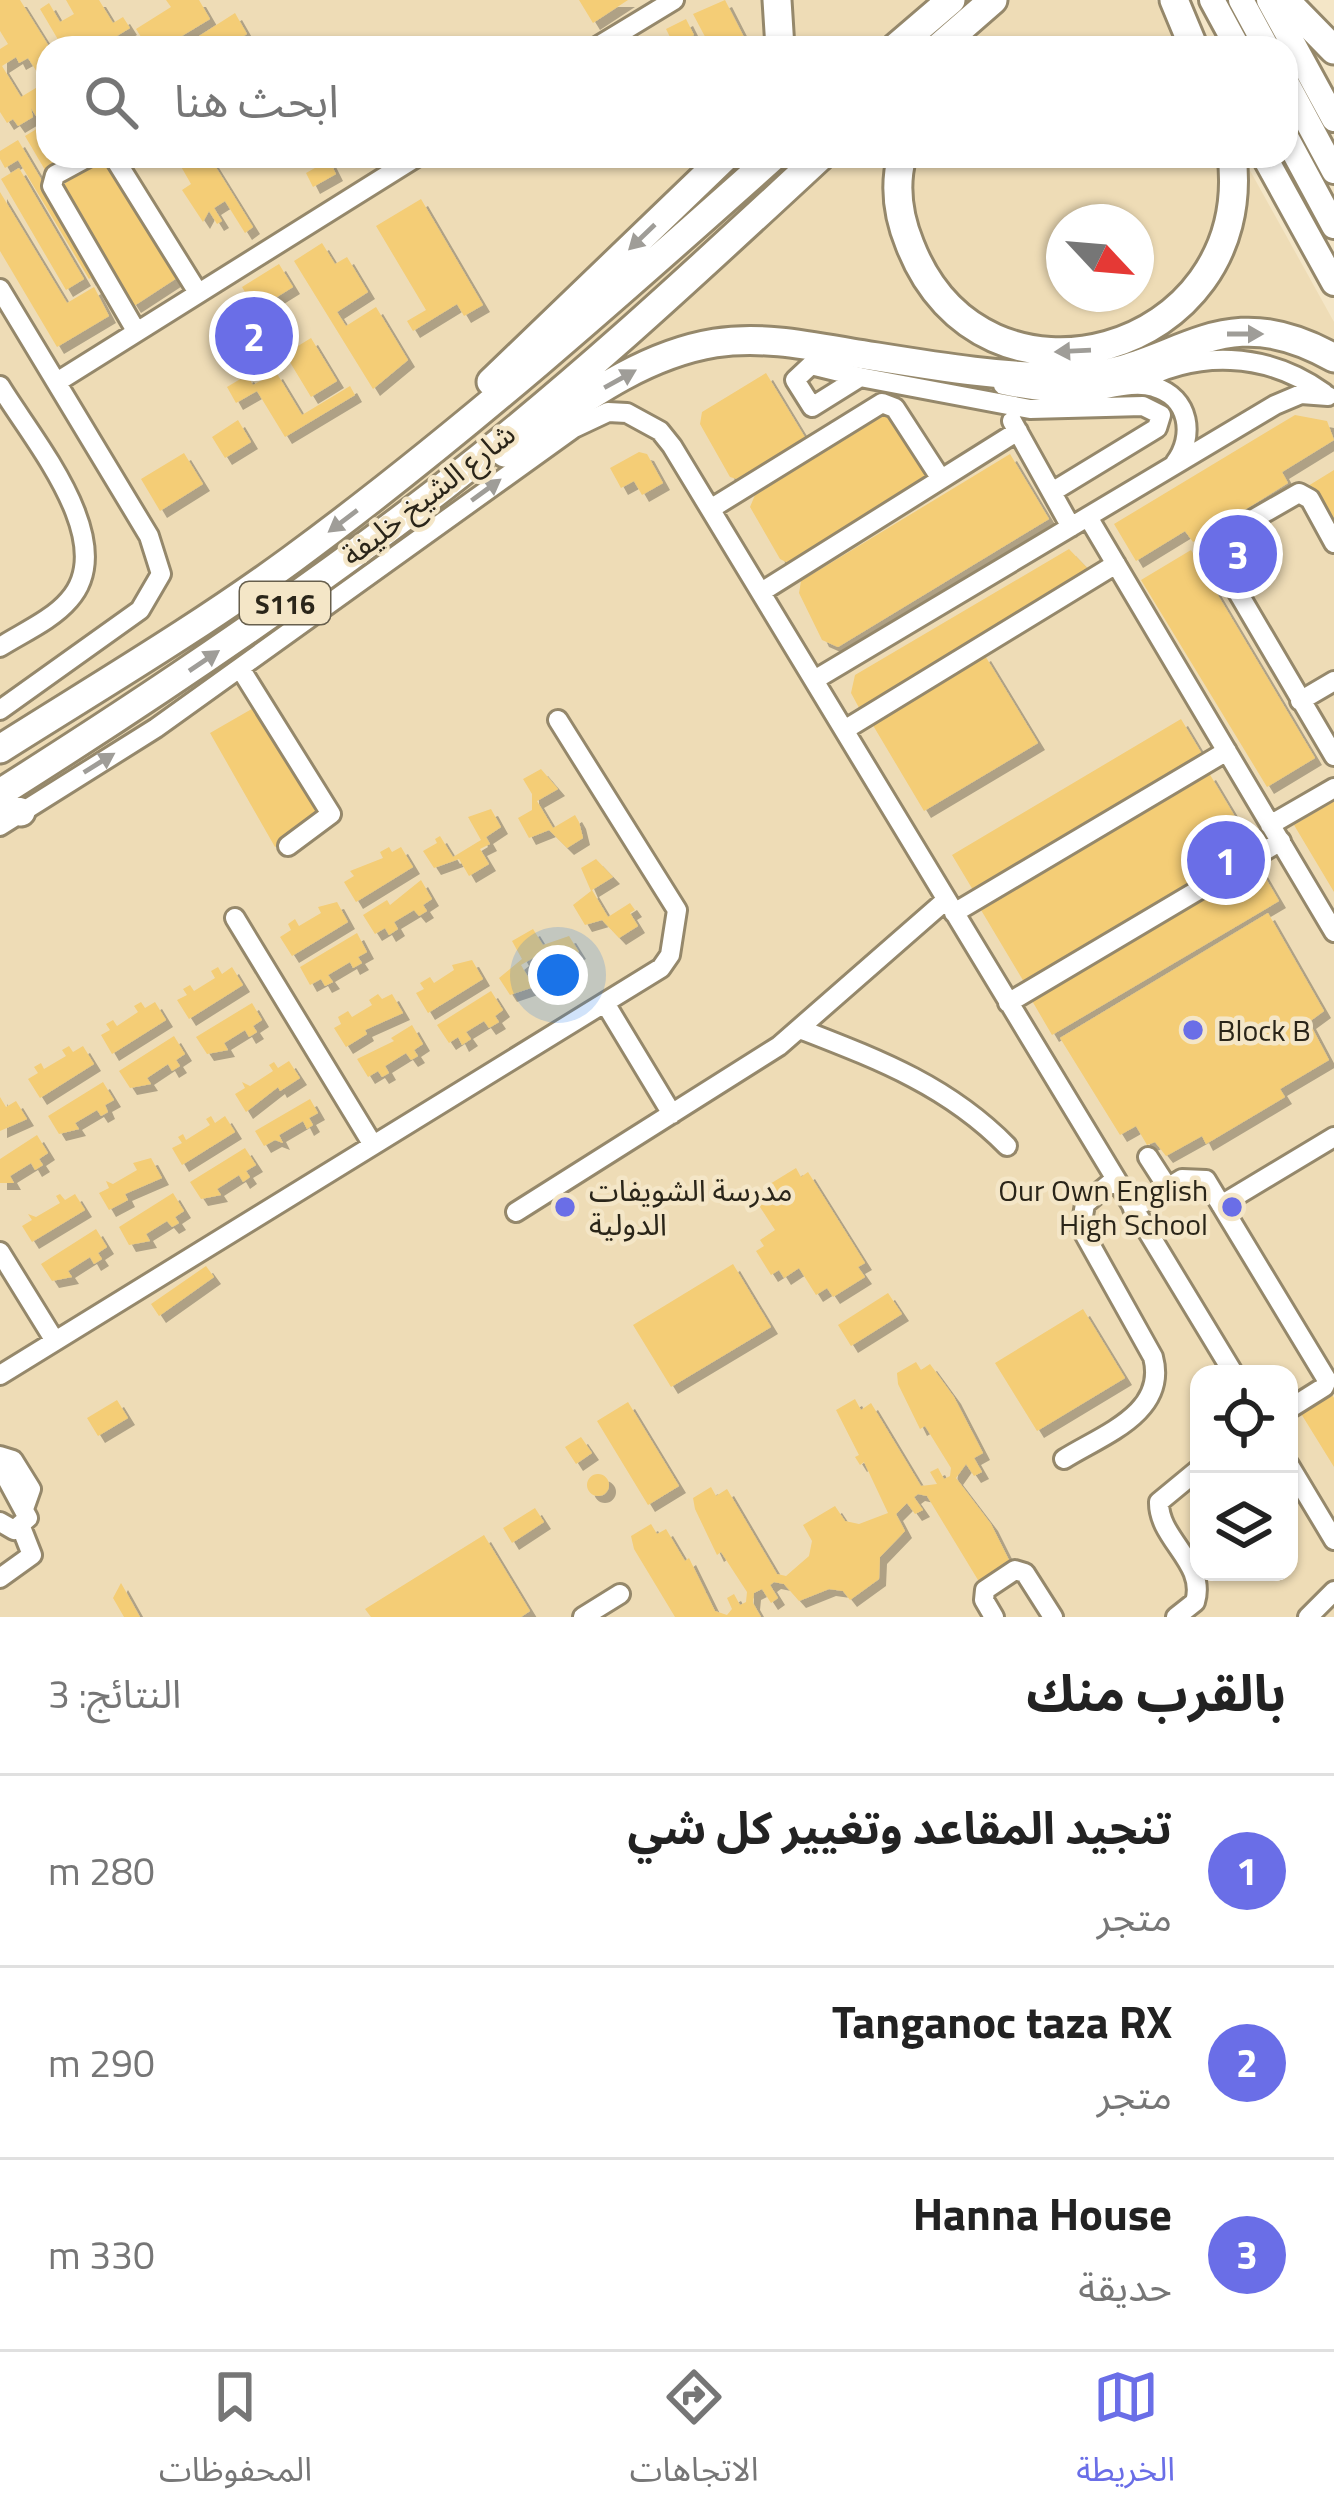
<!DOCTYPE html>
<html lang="ar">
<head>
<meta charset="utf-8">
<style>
  body { margin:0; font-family:"Titillium Web","Noto Sans Arabic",sans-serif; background:#f2f2f2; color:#222; direction:rtl }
  .controls { position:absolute; right:36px; bottom:36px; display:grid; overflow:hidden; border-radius:24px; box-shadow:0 3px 9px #0004 }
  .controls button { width:108px; height:108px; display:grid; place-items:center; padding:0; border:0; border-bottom:3px solid #e0e0e0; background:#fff; color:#222; font:60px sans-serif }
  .compass { position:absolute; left:1046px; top:204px; width:108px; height:108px; border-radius:50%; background:#fff; box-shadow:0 3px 9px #0004; rotate:116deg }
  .you { position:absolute; left:558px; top:975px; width:42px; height:42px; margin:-30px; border:9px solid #fff; border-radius:50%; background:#1a73e8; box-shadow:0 0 0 18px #1a73e833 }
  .badge { display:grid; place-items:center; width:78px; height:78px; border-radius:50%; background:#6a6ee7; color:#fff; font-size:39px; font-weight:700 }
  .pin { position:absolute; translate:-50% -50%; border:6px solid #fff; box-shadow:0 3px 12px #0006 }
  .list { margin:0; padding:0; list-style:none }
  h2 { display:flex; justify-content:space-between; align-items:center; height:156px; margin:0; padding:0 48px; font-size:51px }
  h2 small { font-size:39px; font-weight:400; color:#767676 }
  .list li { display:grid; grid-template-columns:78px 1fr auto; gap:36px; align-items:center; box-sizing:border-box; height:192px; padding:0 48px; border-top:3px solid #e0e0e0 }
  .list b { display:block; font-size:45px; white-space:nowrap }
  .list p { margin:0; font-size:39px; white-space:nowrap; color:#767676 }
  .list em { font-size:39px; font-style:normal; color:#767676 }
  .icon { flex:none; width:66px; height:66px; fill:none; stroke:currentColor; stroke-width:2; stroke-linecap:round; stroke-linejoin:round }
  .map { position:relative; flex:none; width:1334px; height:1617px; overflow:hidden; direction:ltr }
  .search { position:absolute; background:#fff; box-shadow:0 3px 9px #0004; left:36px; right:36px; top:36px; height:132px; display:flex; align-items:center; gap:30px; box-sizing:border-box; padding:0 42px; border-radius:36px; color:#767676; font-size:45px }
  .sheet { height:732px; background:#fff }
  nav { display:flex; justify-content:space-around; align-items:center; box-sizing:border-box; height:168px; border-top:3px solid #e0e0e0; background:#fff; font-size:33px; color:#767676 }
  nav a { display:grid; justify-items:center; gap:6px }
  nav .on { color:#6a6ee7 }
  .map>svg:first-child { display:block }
</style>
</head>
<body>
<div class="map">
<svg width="1334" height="1617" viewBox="0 0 1334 1617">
  <defs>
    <filter id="shadow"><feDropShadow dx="7" dy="7" stdDeviation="0" flood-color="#0004"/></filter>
  </defs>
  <rect width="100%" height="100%" fill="#f4e6c7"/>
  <!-- built -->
  <path fill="#eedcb6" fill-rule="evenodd" d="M 0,0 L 1156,0 L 1184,48 L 48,48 L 48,156 L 1242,156 L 1334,322 L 1334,1617 L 0,1617 ZM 1064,222 L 1136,222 L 1136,294 L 1064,294 ZM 1199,1374 L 1289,1374 L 1289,1572 L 1199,1572 Z"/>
  <!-- building -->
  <path fill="#f4cd76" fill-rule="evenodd" filter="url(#shadow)" d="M 0,0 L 20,0 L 50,48 L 48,116 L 39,121 L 31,108 L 33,117 L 18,126 L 13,119 L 7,123 L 0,112 L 0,49 L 8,44 L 0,31 ZM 16,57 L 19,63 L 28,58 L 44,83 L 21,97 L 2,66 Z
    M 66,0 L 99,0 L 113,23 L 123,17 L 130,28 L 112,39 L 117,48 L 63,48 L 40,9 L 49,3 L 60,22 L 74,14 Z
    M 166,0 L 199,0 L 210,19 L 162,48 L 148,48 L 136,29 L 171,7 Z
    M 579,0 L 628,0 L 593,23 Z
    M 725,0 L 747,43 L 738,48 L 711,48 L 693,14 Z
    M 235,13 L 247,34 L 224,48 L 202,48 L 196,38 Z
    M 686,19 L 694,35 L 674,45 L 666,29 Z
    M 48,122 L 48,156 L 68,156 L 45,170 L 25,136 Z
    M 18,140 L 97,274 L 89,279 L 18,160 L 5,168 L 0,159 L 0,151 Z
    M 108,156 L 183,274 L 134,306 L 59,187 Z
    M 175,156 L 209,156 L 253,227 L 245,233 L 225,201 L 214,208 L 222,221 L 217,224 L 209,211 L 203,222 L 182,190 L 191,184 Z
    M 329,160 L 336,174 L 313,187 L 306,173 Z
    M 19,168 L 84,279 L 66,290 L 1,179 Z
    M 0,192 L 67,303 L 94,287 L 109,316 L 57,347 L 0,251 Z
    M 421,199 L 483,305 L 464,316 L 457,304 L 413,331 L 407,321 L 426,310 L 376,226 Z
    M 322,243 L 335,264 L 347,257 L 368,292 L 337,312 L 346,326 L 376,307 L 408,360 L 373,389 L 294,261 Z
    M 279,264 L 293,287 L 256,310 L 242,287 Z
    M 311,338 L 337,381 L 311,397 L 285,354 Z
    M 276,372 L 302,415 L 350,386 L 355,395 L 285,437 L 257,391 L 236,403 L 227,387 L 247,375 L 253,385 Z
    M 766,373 L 806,439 L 740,480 L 730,477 L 700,424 L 702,412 Z
    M 887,413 L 927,479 L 790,564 L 780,559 L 750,507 L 755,495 Z
    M 1295,415 L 1327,421 L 1334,440 L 1282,472 L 1288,483 L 1193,542 L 1185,531 L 1136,561 L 1114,524 Z
    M 238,420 L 251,442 L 225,458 L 212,437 Z
    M 639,452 L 647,454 L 663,483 L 642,495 L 634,481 L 621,488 L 610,468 Z
    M 184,453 L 203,484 L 160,511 L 141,479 Z
    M 1010,454 L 1049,519 L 838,647 L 822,640 L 799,593 L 801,581 Z
    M 1334,470 L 1334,530 L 1308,486 Z
    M 1069,549 L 1089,570 L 881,694 L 887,703 L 864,717 L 851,693 L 855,675 Z
    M 1191,550 L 1315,758 L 1267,787 L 1141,580 Z
    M 984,654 L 1038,743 L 924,811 L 871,722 Z
    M 257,706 L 322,820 L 275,847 L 210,733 Z
    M 1181,719 L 1202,754 L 973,890 L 952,855 Z
    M 541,769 L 558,789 L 537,801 L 553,828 L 575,815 L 579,822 L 583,838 L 567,848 L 549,830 L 529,838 L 518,818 L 532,810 L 532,794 L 523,779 Z
    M 1209,773 L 1252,845 L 1024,982 L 981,910 Z
    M 1334,801 L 1334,892 L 1294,825 Z
    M 491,809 L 501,827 L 486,837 L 490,844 L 480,849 L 489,864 L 469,876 L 459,859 L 434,868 L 423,851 L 437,843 L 435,839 L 440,836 L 453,857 L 481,840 L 468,817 Z
    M 389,847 L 392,852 L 401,847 L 413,867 L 356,902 L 344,882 L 354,876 L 350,871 L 383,858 L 380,852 Z
    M 596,859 L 613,877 L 592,890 L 608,917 L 630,903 L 635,910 L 630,913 L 638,926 L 619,938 L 602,920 L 585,925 L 573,905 L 591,891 L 581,868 Z
    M 1258,865 L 1279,901 L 1052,1035 L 1031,999 Z
    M 421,880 L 432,899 L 423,905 L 427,911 L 419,916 L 414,910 L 394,922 L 398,929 L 389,935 L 385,928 L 375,934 L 363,915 L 387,900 L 390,905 Z
    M 337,902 L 348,922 L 292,956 L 280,937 L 291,930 L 288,924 L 295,919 L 299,926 L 321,913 L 318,907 Z
    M 1268,913 L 1324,1011 L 1309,1022 L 1329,1060 L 1280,1089 L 1285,1097 L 1206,1144 L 1202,1136 L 1166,1156 L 1155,1142 L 1147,1145 L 1136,1126 L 1120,1135 L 1060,1038 Z
    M 533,929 L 543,945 L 569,936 L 579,952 L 565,960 L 568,966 L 563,969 L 550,948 L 521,965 L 534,987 L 510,995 L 499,978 L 522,959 L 512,941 Z
    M 357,933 L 367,952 L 358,957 L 362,963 L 353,968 L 350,962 L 328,975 L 333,982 L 325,986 L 321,979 L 310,985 L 300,967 Z
    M 472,960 L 483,979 L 428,1013 L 416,993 L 424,989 L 420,983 L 430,977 L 434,983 L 454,970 L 452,965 Z
    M 218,967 L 222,974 L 232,967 L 243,985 L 189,1019 L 177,1000 L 187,995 L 183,989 L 190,985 L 194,991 L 215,978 L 211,971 Z
    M 491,991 L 503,1010 L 495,1016 L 499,1022 L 489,1028 L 484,1021 L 466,1032 L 471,1039 L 462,1045 L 458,1037 L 449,1043 L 437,1025 Z
    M 378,994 L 382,999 L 392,994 L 403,1013 L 365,1030 L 367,1034 L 346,1047 L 334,1028 L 341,1024 L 338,1017 L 348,1011 L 352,1017 L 372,1005 L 369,1000 Z
    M 141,1002 L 145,1008 L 155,1002 L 166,1020 L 112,1054 L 101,1035 L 110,1030 L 106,1024 L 113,1020 L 117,1026 L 138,1012 L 134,1006 Z
    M 252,1003 L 262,1020 L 253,1026 L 257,1032 L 249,1037 L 245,1030 L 224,1043 L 228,1050 L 207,1054 L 196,1037 Z
    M 412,1025 L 423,1044 L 414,1050 L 418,1056 L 411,1060 L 406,1053 L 385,1066 L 389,1073 L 382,1077 L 378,1071 L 368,1077 L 357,1059 L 394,1041 L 391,1038 Z
    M 174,1036 L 185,1054 L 176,1060 L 180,1066 L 172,1071 L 168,1064 L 147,1078 L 151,1084 L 130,1088 L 119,1071 Z
    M 69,1046 L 73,1052 L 83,1046 L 94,1064 L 40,1098 L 28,1079 L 38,1073 L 34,1067 L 41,1063 L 44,1069 L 66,1056 L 62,1050 Z
    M 289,1061 L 300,1078 L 280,1091 L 278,1087 L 246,1112 L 235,1094 L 245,1088 L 242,1082 L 250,1086 L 273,1071 L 269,1065 L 274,1062 L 278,1068 Z
    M 103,1082 L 114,1100 L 105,1105 L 108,1112 L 101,1116 L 97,1110 L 75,1123 L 79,1129 L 59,1134 L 48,1116 Z
    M 0,1097 L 6,1107 L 16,1101 L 27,1119 L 0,1131 Z
    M 310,1099 L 318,1113 L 309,1118 L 313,1125 L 307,1129 L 303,1121 L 279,1135 L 283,1143 L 275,1140 L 264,1146 L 255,1131 Z
    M 211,1116 L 215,1123 L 225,1116 L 235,1132 L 182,1165 L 172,1148 L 182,1143 L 178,1137 L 183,1134 L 186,1140 L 210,1125 L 206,1119 Z
    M 37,1135 L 48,1153 L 39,1159 L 43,1165 L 35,1170 L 31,1163 L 10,1176 L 14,1183 L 0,1183 L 0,1159 Z
    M 245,1148 L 256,1165 L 246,1171 L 250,1177 L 243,1182 L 239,1175 L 217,1189 L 221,1195 L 201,1199 L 190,1182 Z
    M 151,1158 L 162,1178 L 125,1194 L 128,1200 L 109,1210 L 99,1193 L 109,1188 L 106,1181 L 113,1184 L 137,1170 L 133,1163 Z
    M 796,1168 L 801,1177 L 808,1172 L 865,1263 L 858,1267 L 865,1277 L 833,1297 L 827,1288 L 816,1295 L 799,1268 L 784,1278 L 779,1270 L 771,1275 L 756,1251 L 764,1246 L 760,1240 L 775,1230 L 758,1204 L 771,1196 L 765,1187 Z
    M 173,1193 L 184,1211 L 175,1217 L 179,1223 L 172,1227 L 167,1221 L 146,1234 L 150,1241 L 129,1245 L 119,1227 Z
    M 60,1194 L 65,1200 L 75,1194 L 85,1210 L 32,1242 L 22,1226 L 32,1220 L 28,1214 L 36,1217 L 60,1203 L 56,1196 Z
    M 96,1229 L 107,1247 L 98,1253 L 102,1259 L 94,1264 L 90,1257 L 68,1271 L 72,1277 L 52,1281 L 41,1264 Z
    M 733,1264 L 771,1327 L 671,1387 L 633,1325 Z
    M 206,1266 L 214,1277 L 159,1316 L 151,1304 Z
    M 888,1293 L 902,1314 L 851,1346 L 838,1325 Z
    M 1083,1309 L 1125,1378 L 1037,1431 L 995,1363 Z
    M 916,1362 L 921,1370 L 930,1364 L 954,1397 L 983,1453 L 974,1458 L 982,1472 L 974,1476 L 966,1464 L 956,1478 L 991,1524 L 1009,1560 L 1001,1565 L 1004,1570 L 985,1582 L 978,1580 L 927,1496 L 918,1494 L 914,1497 L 923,1510 L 915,1514 L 907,1503 L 896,1514 L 905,1531 L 880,1557 L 879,1579 L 850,1600 L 843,1591 L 829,1589 L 799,1601 L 784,1584 L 774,1582 L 770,1585 L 778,1598 L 771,1603 L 762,1589 L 754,1593 L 753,1603 L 761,1617 L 675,1617 L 634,1549 L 631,1536 L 651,1524 L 657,1534 L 666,1529 L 685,1561 L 689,1558 L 715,1611 L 727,1615 L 732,1609 L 727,1598 L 734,1594 L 740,1605 L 746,1602 L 747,1592 L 721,1552 L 717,1555 L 695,1509 L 693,1498 L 711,1487 L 716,1496 L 727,1489 L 777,1574 L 786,1576 L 809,1556 L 812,1541 L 803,1525 L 835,1506 L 845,1521 L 859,1524 L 888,1513 L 864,1462 L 860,1465 L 855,1457 L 859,1455 L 836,1410 L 855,1399 L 861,1410 L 871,1403 L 921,1486 L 937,1484 L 930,1472 L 938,1468 L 944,1479 L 950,1476 L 951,1468 L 925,1426 L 920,1429 L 898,1384 L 897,1373 Z
    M 1331,1393 L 1334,1398 L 1334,1467 L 1300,1412 Z
    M 117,1400 L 128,1418 L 98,1436 L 87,1418 Z
    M 628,1402 L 679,1486 L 648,1505 L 597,1421 Z
    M 581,1437 L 592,1453 L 576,1464 L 565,1447 Z
    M587 1485a11 11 0 1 1 22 0a11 11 0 1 1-22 0Z
    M 535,1508 L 544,1522 L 512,1543 L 503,1528 Z
    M 484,1535 L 530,1611 L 521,1617 L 371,1617 L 365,1609 Z
    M 121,1583 L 125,1590 L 140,1617 L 124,1617 L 113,1598 Z"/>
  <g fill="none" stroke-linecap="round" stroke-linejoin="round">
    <!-- minor casing -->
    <g stroke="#95886b" stroke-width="24">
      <path id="minor" d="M 595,48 L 674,0
        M 90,156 L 55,175 L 52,186 L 135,329
        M 113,156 L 197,291
        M 0,289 L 149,536 L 161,574 L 140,610 L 0,710
        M 811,365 L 860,377 L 812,407 L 795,380 Z
        M 860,377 L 1030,409 L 1143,406 L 1161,415 L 1157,428 L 1052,492
        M 57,382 L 418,156
        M 1135,384 C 1196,349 1267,352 1324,393
        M 1003,385 C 1028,390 1053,394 1079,393 C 1103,392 1131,380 1154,387 C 1190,397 1195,437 1175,463
        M 0,386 C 32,439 121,542 69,600 C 52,620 22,633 0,647
        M 1012,421 L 1071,527
        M 712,508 L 882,403 L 895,408 L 941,479
        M 1088,517 L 1334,932
        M 1334,543 L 1310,499 L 1299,493 L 1222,537 L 1213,550 L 1334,756
        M 763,591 L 1018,431
        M 240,668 L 331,814 L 288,846
        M 816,679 L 1275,405 L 1301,394 L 1328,396
        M 1300,701 L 1334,681
        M 846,729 L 1116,564
        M 1270,825 L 1334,788
        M 0,826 L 156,728 L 574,428 L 608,412 L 627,413 L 660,431 L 672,446 L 1234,1374
        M 954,913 L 1227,751
        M 235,918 L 373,1145
        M 605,1003 L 672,1114
        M 1008,1003 L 1281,841
        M 800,1029 C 877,1059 947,1085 1007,1146
        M 1148,1157 L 1168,1188
        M 1221,1205 L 1334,1137
        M 1133,1209 L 1182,1179 L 1206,1180 L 1327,1380 L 1324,1387 L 1289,1409
        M 516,1212 L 779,1046 L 946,900
        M 0,1252 L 55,1341
        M 0,1375 L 661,968 L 670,955 L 677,910 L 558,720
        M 0,1456 L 13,1460 L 31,1489 L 25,1506
        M 1064,1459 C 1102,1435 1168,1413 1153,1357 L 1081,1228 L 1085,1204 L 1114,1180
        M 1289,1465 L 1334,1540
        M 0,1466 L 28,1518 L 14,1530 L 0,1522
        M 0,1578 L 32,1555 L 21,1527
        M 583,1617 L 620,1594
        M 994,1617 L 984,1600 L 985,1590 L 1015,1570 L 1025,1573 L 1053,1617
        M 1176,1617 L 1195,1602 C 1207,1563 1158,1539 1159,1502 L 1199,1469
        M 1308,1617 L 1334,1591"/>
    </g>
    <!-- major casing -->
    <g stroke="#95886b" stroke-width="30">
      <path id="major" d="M 1212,0 L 1238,48
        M 1241,0 L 1267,48
        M 1269,0 L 1334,119
        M 1286,82 L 1334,171
        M 1286,137 L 1334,226
        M 1264,156 L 1334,283"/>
    </g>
    <!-- highway casing -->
    <g stroke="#95886b" stroke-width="33">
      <path id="highway" d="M 777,0 L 780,48
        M 1174,0 L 1194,48
        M 1285,0 L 1334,50
        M 895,48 L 951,0
        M 938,48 L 993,0
        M 902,156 C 894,186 898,216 910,245 C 983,432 1256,355 1232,156
        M 491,382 L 726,156
        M 505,453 C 570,410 635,356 715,343 C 761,336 806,345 852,353 C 922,364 999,378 1071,377 C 1176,375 1216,291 1334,358
        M 0,749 C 98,687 198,628 291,560 C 461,435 617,296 774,156
        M 0,793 C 152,697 301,597 443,487 C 575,385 699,269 821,156
        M 0,806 L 21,812"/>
    </g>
    <!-- minor -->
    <use href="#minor" stroke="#fff" stroke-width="18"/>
    <!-- major -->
    <use href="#major" stroke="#fff" stroke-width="24"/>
    <!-- highway -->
    <use href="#highway" stroke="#fff" stroke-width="27"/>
  </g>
  <!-- one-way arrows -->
  <defs><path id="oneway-solid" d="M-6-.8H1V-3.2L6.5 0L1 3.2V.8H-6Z" transform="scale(3)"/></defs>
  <g fill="#9f9d98">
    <use href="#oneway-solid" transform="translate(642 237) rotate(136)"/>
    <use href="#oneway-solid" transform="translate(1245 334)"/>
    <use href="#oneway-solid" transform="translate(1073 351) rotate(177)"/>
    <use href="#oneway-solid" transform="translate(620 379) rotate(-29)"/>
    <use href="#oneway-solid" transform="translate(486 490) rotate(-36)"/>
    <use href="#oneway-solid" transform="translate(343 521) rotate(143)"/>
    <use href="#oneway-solid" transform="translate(204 661) rotate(-34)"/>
    <use href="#oneway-solid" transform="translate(99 763) rotate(-32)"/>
  </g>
  <!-- markers -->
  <g fill="#6a6ee7" stroke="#f4e6c7" stroke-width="4.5">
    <circle cx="1193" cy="1030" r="12"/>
    <circle cx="565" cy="1207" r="12"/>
    <circle cx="1232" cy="1207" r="12"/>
  </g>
  <g text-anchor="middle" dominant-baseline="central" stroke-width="9" stroke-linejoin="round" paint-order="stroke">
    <!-- shield labels -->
    <rect fill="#f4e6c7" stroke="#675f4d" stroke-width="3" x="240" y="582" width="90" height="42" rx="9"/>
    <g font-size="27" font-weight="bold" fill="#2a2519">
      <text x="285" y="603">S116</text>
    </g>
    <!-- street labels -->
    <g font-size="30" fill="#2a2519" stroke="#f4e6c7">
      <text transform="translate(428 494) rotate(-38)">شارع الشيخ خليفة</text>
    </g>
    <!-- poi labels -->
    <g font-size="30" fill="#2a2519" stroke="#f4e6c7" text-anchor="start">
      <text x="1217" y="1030">Block B</text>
      <text x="589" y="1190">مدرسة الشويفات<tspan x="589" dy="34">الدولية</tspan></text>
      <text x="1208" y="1190" text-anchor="end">Our Own English<tspan x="1208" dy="34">High School</tspan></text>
    </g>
  </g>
</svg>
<div class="controls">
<button><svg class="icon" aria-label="locate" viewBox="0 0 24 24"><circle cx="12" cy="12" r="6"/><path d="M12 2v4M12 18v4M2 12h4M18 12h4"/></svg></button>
<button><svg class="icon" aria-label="layers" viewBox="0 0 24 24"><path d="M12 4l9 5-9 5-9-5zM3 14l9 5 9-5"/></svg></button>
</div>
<svg class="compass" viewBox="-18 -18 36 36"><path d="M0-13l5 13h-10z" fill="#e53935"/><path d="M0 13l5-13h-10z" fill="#767676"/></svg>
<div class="you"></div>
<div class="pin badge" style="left:1226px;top:860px">1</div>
<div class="pin badge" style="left:254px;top:336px">2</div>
<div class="pin badge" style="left:1238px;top:554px">3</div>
<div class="search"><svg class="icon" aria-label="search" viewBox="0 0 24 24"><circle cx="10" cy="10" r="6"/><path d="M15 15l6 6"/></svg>ابحث هنا</div>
</div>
<section class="sheet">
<h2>بالقرب منك<small>النتائج: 3</small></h2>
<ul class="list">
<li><span class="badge">1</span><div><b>تنجيد المقاعد وتغيير كل شي</b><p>متجر</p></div><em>280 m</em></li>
<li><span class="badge">2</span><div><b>Tanganoc taza RX</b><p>متجر</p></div><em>290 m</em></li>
<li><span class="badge">3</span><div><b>Hanna House</b><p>حديقة</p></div><em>330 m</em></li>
</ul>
</section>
<nav>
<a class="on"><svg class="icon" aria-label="map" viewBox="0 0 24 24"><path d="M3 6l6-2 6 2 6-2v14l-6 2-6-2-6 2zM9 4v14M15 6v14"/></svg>الخريطة</a>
<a><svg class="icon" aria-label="directions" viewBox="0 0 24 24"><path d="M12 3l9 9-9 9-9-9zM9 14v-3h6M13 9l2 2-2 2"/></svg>الاتجاهات</a>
<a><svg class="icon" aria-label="saved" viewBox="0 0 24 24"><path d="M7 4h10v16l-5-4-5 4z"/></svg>المحفوظات</a>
</nav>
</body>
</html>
